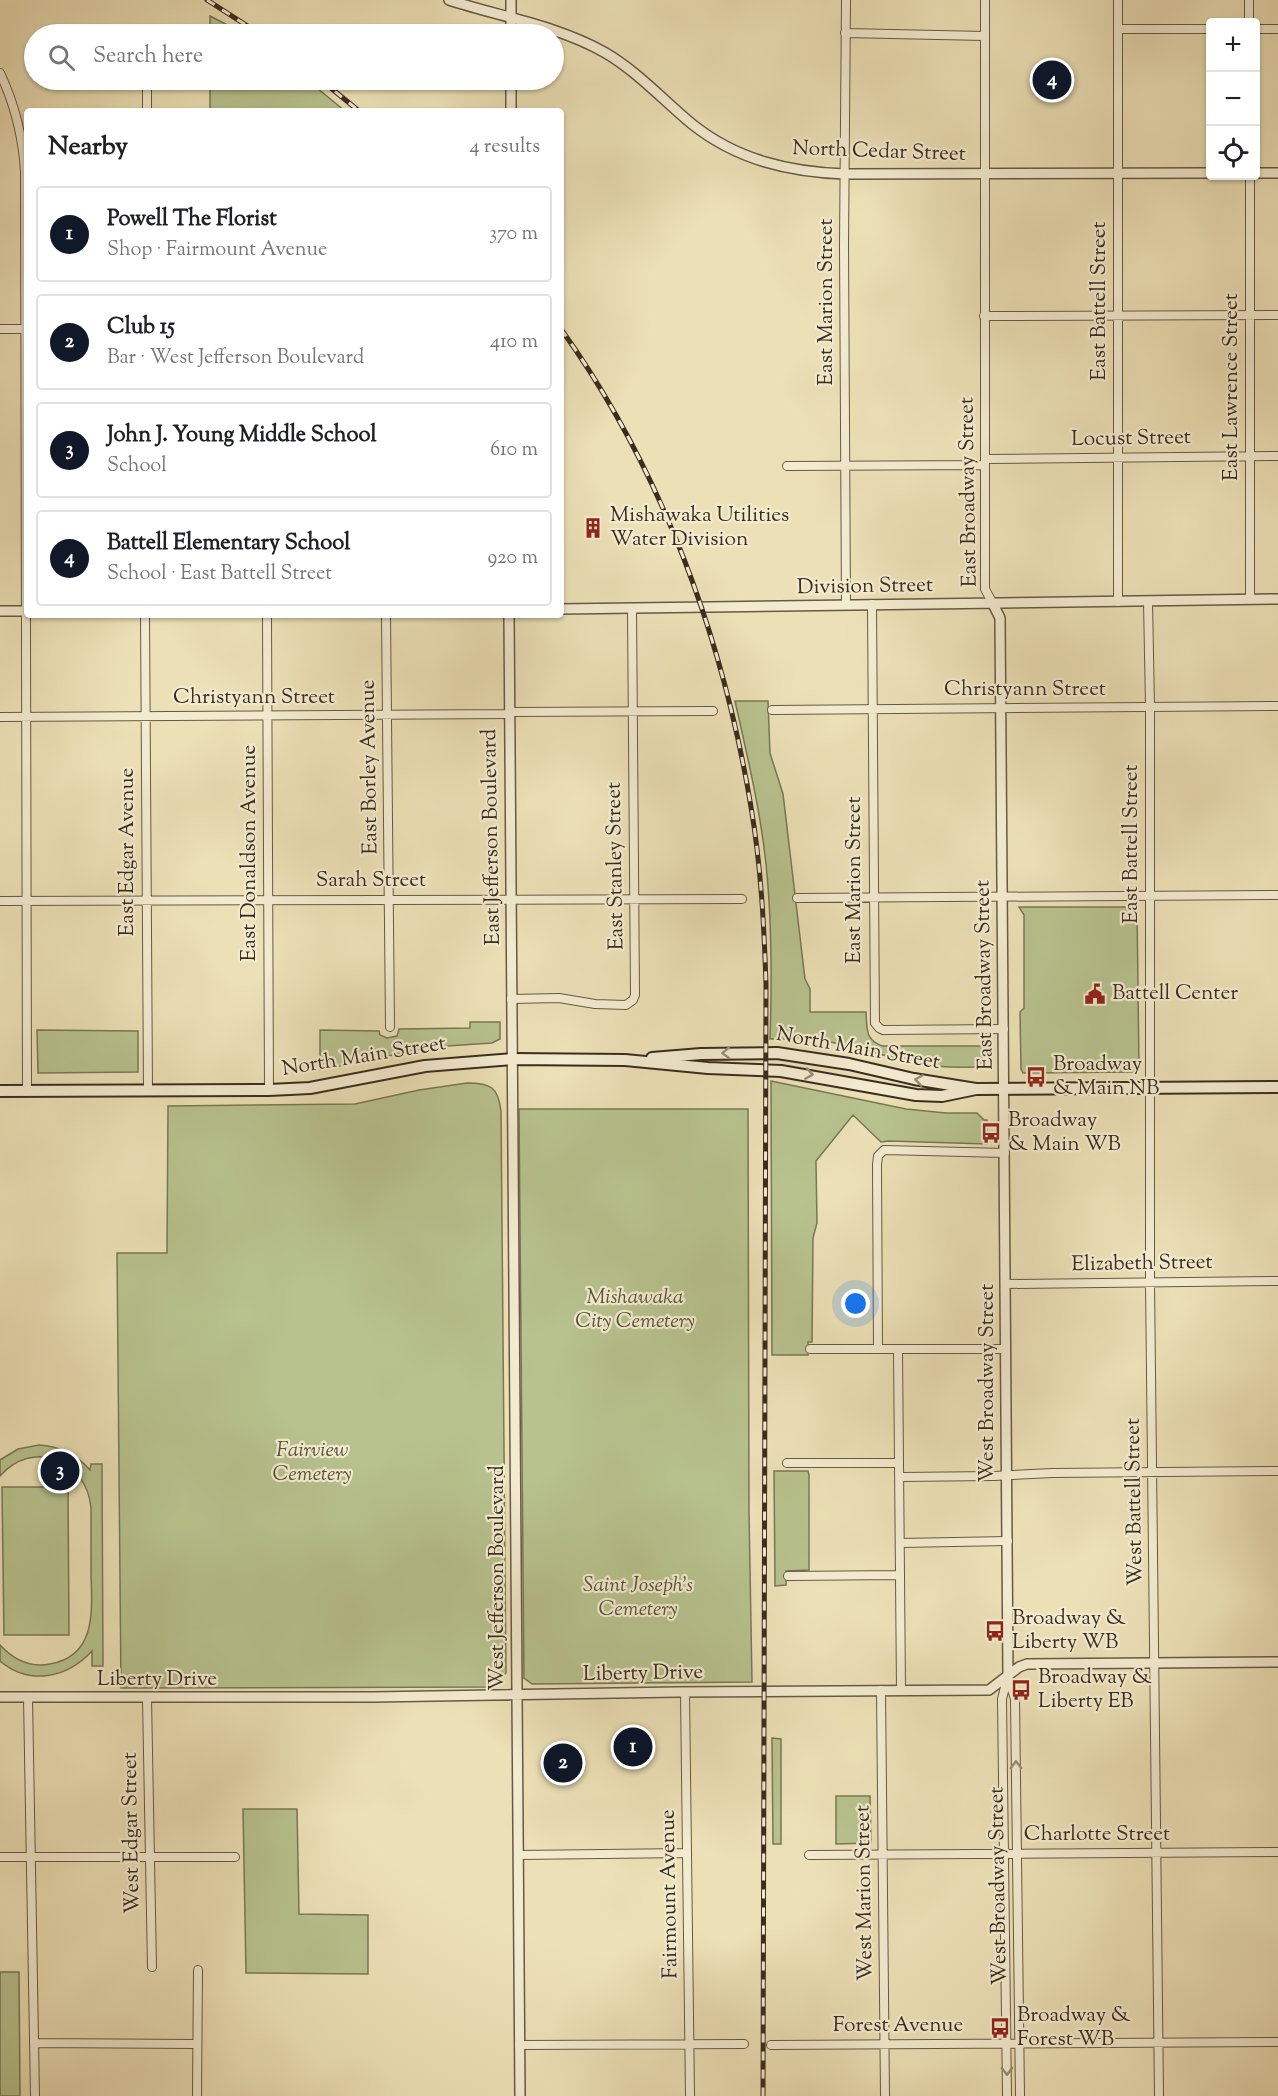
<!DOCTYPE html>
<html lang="en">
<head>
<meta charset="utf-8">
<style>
  body { margin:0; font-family:"Sorts Mill Goudy",serif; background:#f2f2f2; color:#202124 }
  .controls { position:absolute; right:18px; top:18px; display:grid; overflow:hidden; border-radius:6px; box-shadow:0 2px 4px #0004 }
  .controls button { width:54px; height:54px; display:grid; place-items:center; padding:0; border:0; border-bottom:2px solid #e0e0e0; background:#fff; color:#202124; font:30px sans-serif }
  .you { position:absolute; left:856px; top:1304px; width:21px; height:21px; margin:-15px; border:4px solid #fff; border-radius:50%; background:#1a73e8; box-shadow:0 0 0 9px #1a73e833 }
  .badge { display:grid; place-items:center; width:39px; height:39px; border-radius:50%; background:#111827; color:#fff; font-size:20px; font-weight:700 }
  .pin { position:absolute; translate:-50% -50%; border:3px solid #fff; box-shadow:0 2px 6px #0006 }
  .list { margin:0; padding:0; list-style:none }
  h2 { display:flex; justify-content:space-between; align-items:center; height:78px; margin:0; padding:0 24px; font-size:26px }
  h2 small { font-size:20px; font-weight:400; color:#757577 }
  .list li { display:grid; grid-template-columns:39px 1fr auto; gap:18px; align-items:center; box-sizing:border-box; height:96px; margin:0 12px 12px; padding:0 12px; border:2px solid #e0e0e0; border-radius:6px }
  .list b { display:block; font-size:22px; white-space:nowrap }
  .list p { margin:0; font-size:20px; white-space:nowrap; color:#757577 }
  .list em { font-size:20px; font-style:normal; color:#757577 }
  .icon { flex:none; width:33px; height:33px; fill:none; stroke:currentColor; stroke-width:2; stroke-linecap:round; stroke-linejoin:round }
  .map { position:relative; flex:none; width:1278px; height:2096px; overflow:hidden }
  .search { position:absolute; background:#fff; box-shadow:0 2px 4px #0004; left:24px; top:24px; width:540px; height:66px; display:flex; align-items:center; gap:15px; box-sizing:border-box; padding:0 21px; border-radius:33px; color:#757577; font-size:22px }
  .panel { position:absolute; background:#fff; box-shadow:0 2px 4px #0004; left:24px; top:108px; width:540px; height:510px; border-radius:6px }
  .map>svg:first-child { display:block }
</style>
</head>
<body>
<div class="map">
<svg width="1278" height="2096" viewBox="0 0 1278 2096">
  <rect width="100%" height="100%" fill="#ece0b6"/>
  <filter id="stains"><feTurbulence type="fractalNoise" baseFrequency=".00333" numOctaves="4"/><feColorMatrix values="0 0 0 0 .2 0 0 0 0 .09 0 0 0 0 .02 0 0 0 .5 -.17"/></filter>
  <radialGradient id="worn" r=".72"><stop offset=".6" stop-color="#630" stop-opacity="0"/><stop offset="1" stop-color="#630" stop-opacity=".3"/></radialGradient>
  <!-- green -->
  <path fill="#b7c28e" stroke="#797756" stroke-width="1.5" d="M 210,16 L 245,34 L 210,34 Z
    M 210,80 L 307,80 L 345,111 L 210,111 Z
    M 735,701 L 768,701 L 770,753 L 783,794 L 805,979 L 810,989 L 810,1012 L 866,1012 C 867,1028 865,1041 883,1046 L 987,1046 L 987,1060 L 983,1060 L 976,1067 C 956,1068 936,1067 916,1063 C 874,1054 834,1039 790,1037 L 789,1039 L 770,1039 C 772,980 772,922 766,864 C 760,808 747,755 735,701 Z
    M 1019,907 L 1137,907 L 1139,1069 L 1136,1072 L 1023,1073 L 1021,1069 L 1020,1012 L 1024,1008 L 1024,915 Z
    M 470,1022 L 500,1022 L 500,1039 L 492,1043 L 432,1047 L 320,1070 L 320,1030 L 379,1031 L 380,1035 L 387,1038 L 397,1036 L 399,1029 L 470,1028 Z
    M 37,1030 L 138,1031 L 138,1072 L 38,1073 Z
    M 771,1081 L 906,1109 L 946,1113 L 977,1113 L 984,1120 L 987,1120 L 987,1144 L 889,1141 L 881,1142 L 853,1115 L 816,1161 L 817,1223 L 813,1238 L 812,1342 L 808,1342 L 808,1355 L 772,1355 Z
    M 467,1083 C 491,1083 498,1087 501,1111 L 506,1673 L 493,1687 L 121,1688 L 117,1253 L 167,1253 L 168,1106 L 355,1104 L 419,1090 Z
    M 519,1109 L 748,1109 L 749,1512 L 752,1682 L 532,1684 L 524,1678 Z
    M 39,1445 C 60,1446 76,1454 90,1470 L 91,1464 L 102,1464 L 103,1666 L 92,1666 L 92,1651 C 67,1678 30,1686 0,1661 L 0,1645 C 13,1659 30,1668 50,1664 C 97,1656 92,1610 91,1573 C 91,1552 91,1530 91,1508 C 87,1460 33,1438 0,1476 L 0,1460 L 18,1449 Z
    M 774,1471 L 808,1471 L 809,1475 L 809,1570 L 786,1571 L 786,1585 L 775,1586 Z
    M 2,1487 L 68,1487 L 69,1635 L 4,1635 Z
    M 772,1738 L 781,1739 L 781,1844 L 773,1844 Z
    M 836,1796 L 870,1796 L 871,1843 L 836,1844 Z
    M 243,1809 L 297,1809 L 299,1914 L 368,1915 L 368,1974 L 246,1973 Z
    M 0,1972 L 19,1972 L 20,2096 L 0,2096 Z"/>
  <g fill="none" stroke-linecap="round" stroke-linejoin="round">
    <!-- minor casing -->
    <g stroke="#675945" stroke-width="10">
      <path id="minor" d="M 985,0 L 985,589 L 993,604
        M 1249,0 L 1249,22
        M 1118,29 L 1210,29
        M 1256,29 L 1278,29
        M 845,33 L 985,36
        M 0,73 C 15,105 23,137 25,172 L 27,1090
        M 147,80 L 147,111
        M 1250,176 L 1250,599
        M 984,316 L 1278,315
        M 0,329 L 27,329
        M 985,459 L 1278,456
        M 787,466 L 985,465
        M 1148,601 L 1150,707 L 1150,1282 L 1159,2096
        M 1118,602 L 1118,0
        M 872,604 L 875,1023 L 879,1028 L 883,1030 L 1004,1029
        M 846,605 L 844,245 L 846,0
        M 145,615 L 148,1090
        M 267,615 L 269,1090
        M 386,615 L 390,1027
        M 772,710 L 1278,706
        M 509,712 L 713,711
        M 0,717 L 509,714
        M 797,898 L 1278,895
        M 0,901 L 742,899
        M 511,999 L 559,998 L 595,1004 L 626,1005 L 633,1000 L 635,995 L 632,608
        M 1006,1284 L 1278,1281
        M 810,1349 L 1006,1349
        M 878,1349 L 877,1165 L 878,1156 L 884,1150 L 1005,1153
        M 898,1350 L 901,1690
        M 787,1463 L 899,1463
        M 899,1477 L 994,1476 L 1052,1473 L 1278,1471
        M 900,1543 L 1008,1541
        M 788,1576 L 900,1575
        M 1008,1677 L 1015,1699 L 1020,2096
        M 1007,1679 L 1002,1699 L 1007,2096
        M 881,1690 L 885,2096
        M 685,1692 L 690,2096
        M 28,1697 L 35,2096
        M 147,1698 L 152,1967
        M 518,1855 L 687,1853
        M 809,1855 L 1278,1852
        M 0,1857 L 235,1857
        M 34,2043 L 197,2044
        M 519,2045 L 744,2044
        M 771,2045 L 1278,2042
        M 197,2096 L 198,1970"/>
    </g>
    <!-- tertiary casing -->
    <g stroke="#675945" stroke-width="12">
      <path id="tertiary" d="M 449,0 C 501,17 556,25 604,52 C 637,71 663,100 692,124 C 737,160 789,172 845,174 L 1210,173
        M 511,34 L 511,0
        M 511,111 L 511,80
        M 1256,173 L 1278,173
        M 993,604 L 1000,618 L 1008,1677
        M 561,609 L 1278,599
        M 0,611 L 27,611
        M 509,615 L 520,2096
        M 0,1697 L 373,1697 L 678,1692 L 989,1690 L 1019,1667 L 1027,1664 L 1278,1662"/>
    </g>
    <!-- secondary casing -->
    <g stroke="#3b2c1f" stroke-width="14">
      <path id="secondary" d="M 652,1058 L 701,1054 L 777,1053 L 849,1064 L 914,1079 L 976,1089 L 1278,1087
        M 0,1091 L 269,1090 L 310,1088 L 425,1066 L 512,1059 L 625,1060 L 708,1068 L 781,1071 L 916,1095 L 942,1096 L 976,1089"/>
    </g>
    <!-- minor -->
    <use href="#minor" stroke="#f3ebd0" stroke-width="8"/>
    <!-- tertiary -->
    <use href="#tertiary" stroke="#f3ebd0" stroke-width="9"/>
    <!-- secondary -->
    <use href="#secondary" stroke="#f3ebd0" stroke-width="10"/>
    <!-- rail casing -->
    <g stroke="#3b2c1f" stroke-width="5">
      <path id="rail" d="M 207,0 L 260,34
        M 321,80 L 359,111
        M 561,329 C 662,470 723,638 751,807 C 761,866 764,925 766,984 L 763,2096"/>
    </g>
    <!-- rail -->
    <use href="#rail" stroke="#f3ebd0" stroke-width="3" stroke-dasharray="9" stroke-linecap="butt"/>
  </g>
  <!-- one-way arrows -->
  <defs><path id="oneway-chevron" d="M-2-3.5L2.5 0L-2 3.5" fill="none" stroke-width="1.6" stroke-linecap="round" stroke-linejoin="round" transform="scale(1.5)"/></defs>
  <g stroke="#978c78">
    <use href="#oneway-chevron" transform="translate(726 1053) rotate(178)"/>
    <use href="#oneway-chevron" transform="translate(809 1074) rotate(9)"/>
    <use href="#oneway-chevron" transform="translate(919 1080) rotate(-171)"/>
    <use href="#oneway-chevron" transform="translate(1016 1765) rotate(-91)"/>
    <use href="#oneway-chevron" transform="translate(1007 2071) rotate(89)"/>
  </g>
  <!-- icons -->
  <defs>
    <g id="building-bare" transform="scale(1.62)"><path d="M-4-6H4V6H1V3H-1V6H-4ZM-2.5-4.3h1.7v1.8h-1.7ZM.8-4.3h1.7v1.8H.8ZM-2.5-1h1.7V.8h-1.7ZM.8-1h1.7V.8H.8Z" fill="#8f2418" stroke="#f3ebd0" stroke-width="2.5" paint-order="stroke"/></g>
    <g id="civic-bare" transform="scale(1.62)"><path d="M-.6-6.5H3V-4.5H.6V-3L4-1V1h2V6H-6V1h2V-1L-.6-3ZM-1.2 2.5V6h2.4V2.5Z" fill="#8f2418" stroke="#f3ebd0" stroke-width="2.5" paint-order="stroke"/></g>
    <g id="bus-bare" transform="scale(1.62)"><path d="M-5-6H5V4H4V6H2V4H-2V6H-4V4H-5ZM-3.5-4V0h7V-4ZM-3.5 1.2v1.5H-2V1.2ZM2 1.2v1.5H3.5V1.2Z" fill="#8f2418" stroke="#f3ebd0" stroke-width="2.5" paint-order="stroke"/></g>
  </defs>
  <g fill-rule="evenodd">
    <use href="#building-bare" x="593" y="528"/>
    <use href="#civic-bare" x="1095" y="994"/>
    <use href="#bus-bare" x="1036" y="1077"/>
    <use href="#bus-bare" x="991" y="1133"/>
    <use href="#bus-bare" x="995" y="1631"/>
    <use href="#bus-bare" x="1021" y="1690"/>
    <use href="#bus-bare" x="1000" y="2028"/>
  </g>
  <g text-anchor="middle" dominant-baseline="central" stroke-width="4.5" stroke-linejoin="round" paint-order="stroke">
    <!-- street labels -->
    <g font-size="21" fill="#3b2c1f" stroke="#f3ebd0">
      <text transform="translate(879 152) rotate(2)">North Cedar Street</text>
      <text transform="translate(1100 301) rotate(-90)">East Battell Street</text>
      <text transform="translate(827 302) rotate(-90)">East Marion Street</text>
      <text transform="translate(1232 387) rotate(-90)">East Lawrence Street</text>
      <text transform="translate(1131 439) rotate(-1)">Locust Street</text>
      <text transform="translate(969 492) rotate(-91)">East Broadway Street</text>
      <text transform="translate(865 587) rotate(-1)">Division Street</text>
      <text x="1025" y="690">Christyann Street</text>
      <text x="254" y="698">Christyann Street</text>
      <text transform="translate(370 767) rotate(-91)">East Borley Avenue</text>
      <text transform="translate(492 837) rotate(-91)">East Jefferson Boulevard</text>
      <text transform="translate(1132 844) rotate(-90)">East Battell Street</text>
      <text transform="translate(128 852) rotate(-90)">East Edgar Avenue</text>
      <text transform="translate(250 853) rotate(-90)">East Donaldson Avenue</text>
      <text transform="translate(616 866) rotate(-91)">East Stanley Street</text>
      <text transform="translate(855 880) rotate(-90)">East Marion Street</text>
      <text x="371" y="881">Sarah Street</text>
      <text transform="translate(985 975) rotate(-91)">East Broadway Street</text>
      <text transform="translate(858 1049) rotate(10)">North Main Street</text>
      <text transform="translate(364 1057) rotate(-9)">North Main Street</text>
      <text transform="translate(1142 1264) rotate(-1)">Elizabeth Street</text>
      <text transform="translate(988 1383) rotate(-90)">West Broadway Street</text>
      <text transform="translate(1135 1502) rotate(-91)">West Battell Street</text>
      <text transform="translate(498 1578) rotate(-90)">West Jefferson Boulevard</text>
      <text transform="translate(643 1674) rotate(-1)">Liberty Drive</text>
      <text x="157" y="1680">Liberty Drive</text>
      <text transform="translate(132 1833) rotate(-91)">West Edgar Street</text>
      <text x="1097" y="1835">Charlotte Street</text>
      <text transform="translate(999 1886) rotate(-91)">West Broadway Street</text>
      <text transform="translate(865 1893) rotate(-91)">West Marion Street</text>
      <text transform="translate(670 1894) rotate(-91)">Fairmount Avenue</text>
      <text x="898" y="2026">Forest Avenue</text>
    </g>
    <!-- poi labels -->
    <g font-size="21" fill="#3b2c1f" stroke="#f3ebd0" text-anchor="start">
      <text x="610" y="516">Mishawaka Utilities<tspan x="610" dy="24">Water Division</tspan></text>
      <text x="1112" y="994">Battell Center</text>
      <text x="1053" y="1065">Broadway<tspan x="1053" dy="24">&amp; Main NB</tspan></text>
      <text x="1008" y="1121">Broadway<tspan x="1008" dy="24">&amp; Main WB</tspan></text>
      <text x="1012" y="1619">Broadway &amp;<tspan x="1012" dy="24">Liberty WB</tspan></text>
      <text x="1038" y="1678">Broadway &amp;<tspan x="1038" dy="24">Liberty EB</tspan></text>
      <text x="1017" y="2016">Broadway &amp;<tspan x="1017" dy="24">Forest WB</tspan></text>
    </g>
    <!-- park labels -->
    <g font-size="21" font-style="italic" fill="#5a523b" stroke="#f3ebd0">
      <text x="635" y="1298">Mishawaka<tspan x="635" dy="24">City Cemetery</tspan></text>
      <text x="312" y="1451">Fairview<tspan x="312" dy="24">Cemetery</tspan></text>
      <text x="638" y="1586">Saint Joseph's<tspan x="638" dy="24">Cemetery</tspan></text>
    </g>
  </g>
  <rect width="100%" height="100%" filter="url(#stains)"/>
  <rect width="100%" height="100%" fill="url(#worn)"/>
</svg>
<div class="controls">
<button>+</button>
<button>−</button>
<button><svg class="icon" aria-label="locate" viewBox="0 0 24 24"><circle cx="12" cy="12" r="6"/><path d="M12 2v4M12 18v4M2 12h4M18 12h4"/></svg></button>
</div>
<div class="you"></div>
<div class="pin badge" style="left:633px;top:1747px">1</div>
<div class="pin badge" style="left:563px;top:1763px">2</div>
<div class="pin badge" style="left:60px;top:1471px">3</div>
<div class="pin badge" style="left:1052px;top:80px">4</div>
<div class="search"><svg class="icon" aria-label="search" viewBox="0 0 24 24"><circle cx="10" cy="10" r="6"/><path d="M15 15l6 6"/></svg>Search here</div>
<section class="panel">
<h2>Nearby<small>4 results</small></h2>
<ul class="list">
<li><span class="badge">1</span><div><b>Powell The Florist</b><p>Shop · Fairmount Avenue</p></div><em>370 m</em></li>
<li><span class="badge">2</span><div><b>Club 15</b><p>Bar · West Jefferson Boulevard</p></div><em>410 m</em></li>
<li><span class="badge">3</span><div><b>John J. Young Middle School</b><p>School</p></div><em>610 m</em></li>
<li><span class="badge">4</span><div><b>Battell Elementary School</b><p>School · East Battell Street</p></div><em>920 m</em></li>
</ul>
</section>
</div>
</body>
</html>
